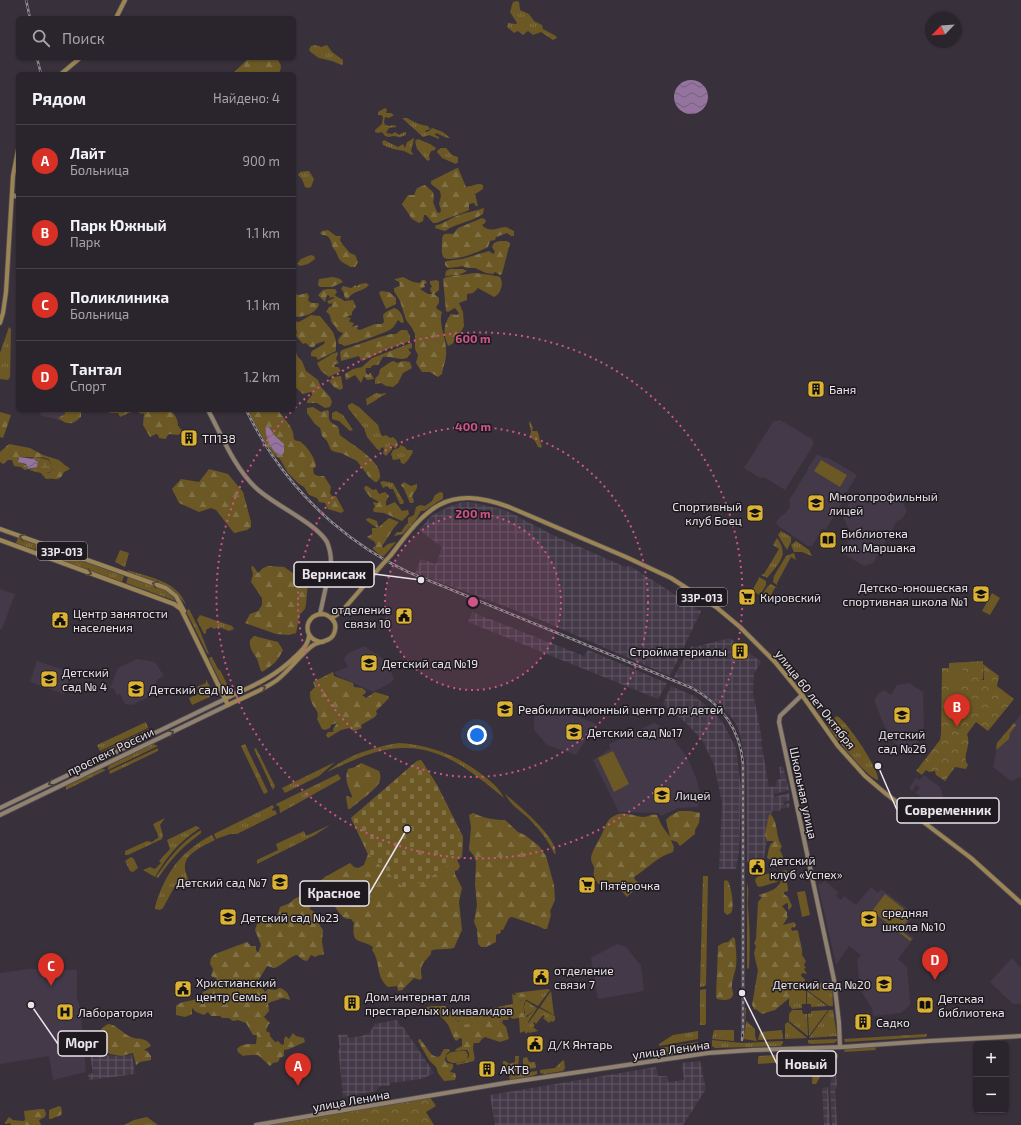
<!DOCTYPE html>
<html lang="ru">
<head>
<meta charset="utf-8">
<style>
  body { margin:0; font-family:"Exo 2",sans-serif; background:#322d34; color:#f1f3f6 }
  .controls { position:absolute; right:12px; bottom:12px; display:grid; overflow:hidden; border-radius:6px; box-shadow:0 1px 3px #0004 }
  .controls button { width:36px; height:36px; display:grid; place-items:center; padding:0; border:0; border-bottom:1px solid #464248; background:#2a252c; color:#f1f3f6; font:20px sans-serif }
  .compass { position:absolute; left:925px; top:12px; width:36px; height:36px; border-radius:50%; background:#2a252c; box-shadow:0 1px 3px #0004; rotate:245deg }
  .you { position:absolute; left:477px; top:735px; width:14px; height:14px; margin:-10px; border:3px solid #fff; border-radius:50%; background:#1a73e8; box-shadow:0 0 0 6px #1a73e833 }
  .badge { display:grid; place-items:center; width:26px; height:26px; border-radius:50%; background:#d93025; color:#fff; font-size:13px; font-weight:700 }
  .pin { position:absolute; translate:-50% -33px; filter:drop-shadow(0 1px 2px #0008) }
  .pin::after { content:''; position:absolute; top:21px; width:14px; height:12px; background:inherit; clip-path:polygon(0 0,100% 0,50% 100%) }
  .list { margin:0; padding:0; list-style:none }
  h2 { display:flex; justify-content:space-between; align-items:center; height:52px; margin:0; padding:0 16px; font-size:17px }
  h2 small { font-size:13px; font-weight:400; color:#a5a5a9 }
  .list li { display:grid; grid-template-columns:26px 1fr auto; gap:12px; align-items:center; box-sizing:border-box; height:72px; padding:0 16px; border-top:1px solid #464248 }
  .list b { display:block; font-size:15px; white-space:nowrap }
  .list p { margin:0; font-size:13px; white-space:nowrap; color:#a5a5a9 }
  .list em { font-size:13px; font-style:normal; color:#a5a5a9 }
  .icon { flex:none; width:22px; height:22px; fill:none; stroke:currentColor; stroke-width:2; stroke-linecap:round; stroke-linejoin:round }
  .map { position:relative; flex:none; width:1021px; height:1125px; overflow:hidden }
  .search { position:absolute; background:#2a252c; box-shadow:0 1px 3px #0004; left:16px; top:16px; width:280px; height:44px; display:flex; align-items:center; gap:10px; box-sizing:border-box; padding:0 14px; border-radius:6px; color:#a5a5a9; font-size:15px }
  .panel { position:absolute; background:#2a252c; box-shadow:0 1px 3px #0004; left:16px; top:72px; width:280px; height:340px; border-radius:6px }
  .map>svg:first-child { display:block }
</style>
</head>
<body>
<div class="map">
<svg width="1021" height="1125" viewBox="0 0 1021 1125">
  <defs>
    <pattern id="industrial-grid" width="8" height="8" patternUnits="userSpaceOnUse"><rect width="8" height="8" fill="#443948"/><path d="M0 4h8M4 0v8" fill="none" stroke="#5f5663"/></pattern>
    <pattern id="grass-tufts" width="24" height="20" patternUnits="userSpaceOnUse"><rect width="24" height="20" fill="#6b5825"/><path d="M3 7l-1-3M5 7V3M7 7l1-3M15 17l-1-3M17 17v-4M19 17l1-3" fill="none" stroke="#807045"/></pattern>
    <pattern id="forest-firs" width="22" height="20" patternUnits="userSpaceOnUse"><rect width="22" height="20" fill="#6b5825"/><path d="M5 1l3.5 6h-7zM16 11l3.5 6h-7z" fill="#807045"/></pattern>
    <pattern id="wetland-marsh" width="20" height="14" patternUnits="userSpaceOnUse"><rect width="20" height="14" fill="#6b5825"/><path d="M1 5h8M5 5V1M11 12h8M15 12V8" fill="none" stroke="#807045"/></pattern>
    <pattern id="cemetery-stones" width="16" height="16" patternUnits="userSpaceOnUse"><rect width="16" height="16" fill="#6b5825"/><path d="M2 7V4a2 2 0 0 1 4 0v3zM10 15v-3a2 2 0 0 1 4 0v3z" fill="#807045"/></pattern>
    <pattern id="park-crowns" width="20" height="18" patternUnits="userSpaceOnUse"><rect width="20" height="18" fill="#6b5825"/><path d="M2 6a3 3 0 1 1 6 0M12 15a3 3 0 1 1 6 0" fill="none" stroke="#807045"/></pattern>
    <pattern id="water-waves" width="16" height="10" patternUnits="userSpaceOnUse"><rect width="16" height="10" fill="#94739f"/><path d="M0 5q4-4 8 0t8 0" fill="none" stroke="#75607b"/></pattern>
  </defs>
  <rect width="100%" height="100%" fill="#38313b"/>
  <!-- built -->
  <path fill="#443948" d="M 41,410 L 79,410 L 80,413 L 79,420 L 72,424 L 40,415 Z
    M 780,420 L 812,439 L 814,444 L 785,490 L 764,477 L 760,478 L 744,468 L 773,422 Z
    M 817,454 L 824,458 L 827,457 L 857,475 L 847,492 L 845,492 L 842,497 L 845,498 L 826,529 L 822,529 L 812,546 L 808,546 L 777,525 L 776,522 L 781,516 L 784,515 L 790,507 L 789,500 L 808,470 L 808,468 Z
    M 868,493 L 879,501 L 891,493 L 898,498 L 901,497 L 907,511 L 902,519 L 897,521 L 873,563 L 864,566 L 844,554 L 843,549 L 852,536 L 842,515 L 851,500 Z
    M 0,589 L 15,594 L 2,629 L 0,629 Z
    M 364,646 L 385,660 L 394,678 L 392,682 L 373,692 L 336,675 L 335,672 L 348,667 L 344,659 L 347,654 Z
    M 137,659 L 155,662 L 164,676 L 158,679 L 148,697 L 132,705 L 125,704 L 120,694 L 117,695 L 114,689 L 110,688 L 118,668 Z
    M 37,661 L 71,672 L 64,694 L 30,682 Z
    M 909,683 L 923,692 L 924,731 L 922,739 L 906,752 L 892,741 L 883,723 L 874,700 L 879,693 L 884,690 L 891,695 L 897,685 Z
    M 549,709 L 562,710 L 596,724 L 576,755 L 547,745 L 534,730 L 534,710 Z
    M 1021,714 L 1021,777 L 1011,781 L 993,767 L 998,743 Z
    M 654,723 L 663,727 L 670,734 L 687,757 L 697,780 L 700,794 L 698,807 L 678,808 L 661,816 L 659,813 L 619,812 L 593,760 L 610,749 L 609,744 Z
    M 924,775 L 940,787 L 943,797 L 946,799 L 939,808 L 927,801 L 924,804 L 923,803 L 925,799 L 915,793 L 920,788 L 916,785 L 912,791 L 909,788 L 916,778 L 920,780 Z
    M 825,881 L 838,892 L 836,896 L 841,900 L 844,896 L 856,905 L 871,887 L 878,893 L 881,889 L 915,914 L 903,930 L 914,938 L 898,959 L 907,967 L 910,1000 L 910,1005 L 901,1013 L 873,1016 L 872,1009 L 860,989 L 857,960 L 861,955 L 849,946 L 836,965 L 818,885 Z
    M 617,944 L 626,947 L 641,966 L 644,991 L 598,999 L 591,958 Z
    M 1012,958 L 1021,968 L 1021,1004 L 1013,1004 L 990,982 Z
    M 29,969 L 77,970 L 77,998 L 80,1007 L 86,1072 L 53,1080 L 49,1056 L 0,1064 L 0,973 Z"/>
  <!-- industrial -->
  <path fill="url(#industrial-grid)" d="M 462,502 L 470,502 L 505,510 L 553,535 L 625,567 L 630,566 L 701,611 L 670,676 L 536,618 L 415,573 L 421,559 L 436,564 L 442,547 L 419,530 L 431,516 L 448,507 Z
    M 472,612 L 584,656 L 588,650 L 667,683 L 658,699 L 468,622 Z
    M 730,638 L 761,662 L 754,673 L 753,693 L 762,739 L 761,742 L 769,787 L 776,786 L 777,780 L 781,779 L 779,767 L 783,766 L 789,790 L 774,794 L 774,797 L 789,793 L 790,800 L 783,802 L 784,805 L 789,803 L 790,807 L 780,809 L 780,811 L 772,811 L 764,858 L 759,861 L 747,862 L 746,765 L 740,734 L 735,722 L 729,714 L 707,695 L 674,677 L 691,646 L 695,647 Z
    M 671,686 L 694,696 L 712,710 L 723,723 L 736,748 L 741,788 L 739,853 L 736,869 L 719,869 L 722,803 L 714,764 L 702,740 L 686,723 L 663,704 Z
    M 397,1020 L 400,1026 L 403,1027 L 434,1073 L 422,1079 L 390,1083 L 390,1085 L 387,1086 L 380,1086 L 376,1091 L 343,1097 L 339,1055 L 338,1050 L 340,1048 L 338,1035 L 347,1034 L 348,1038 L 362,1036 L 369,1033 L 374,1026 L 374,1024 Z
    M 90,1054 L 117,1056 L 132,1055 L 135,1074 L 89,1080 L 88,1074 L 93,1073 Z
    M 700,1061 L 706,1089 L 683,1125 L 495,1125 L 490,1095 L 656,1067 L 658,1076 L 667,1076 L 668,1082 L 684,1080 L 682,1063 Z
    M 832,1074 L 836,1074 L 837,1084 L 835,1089 L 837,1125 L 832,1125 L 830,1087 Z
    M 828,1087 L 830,1125 L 824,1125 L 822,1088 Z"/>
  <!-- grass -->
  <path fill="url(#grass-tufts)" d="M 517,1 L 519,2 L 520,10 L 529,14 L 534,21 L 542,25 L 543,29 L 556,36 L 557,38 L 553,40 L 541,32 L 533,35 L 528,31 L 523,35 L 518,31 L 514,33 L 507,27 L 508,23 L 516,24 L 517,23 L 510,12 L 513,2 Z
    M 315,45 L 321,47 L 327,45 L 332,52 L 343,60 L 343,64 L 342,65 L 332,61 L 319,58 C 316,56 310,52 309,50 L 311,46 Z
    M 385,108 L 387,109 L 386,113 L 391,113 L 394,115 L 389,118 L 385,117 L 384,122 L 385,125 L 389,126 L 394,125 L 397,127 L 389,128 L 386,133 L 392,134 L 395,132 L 399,135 L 404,132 L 406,132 L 406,135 L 400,137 L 393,136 L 389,137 L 385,136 L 382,132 L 378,133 L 375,132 L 375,130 L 382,124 L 383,117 L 381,115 L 378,115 L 378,112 Z
    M 402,118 L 407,118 C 413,122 421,125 428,126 L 430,129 L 425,131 L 426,132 L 429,131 L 432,128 L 443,132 L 450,138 L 447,138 L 436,133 L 435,135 L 439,137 L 439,139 L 429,135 L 423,137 Z
    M 413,138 L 414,139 L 411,151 L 413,154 L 412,155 L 404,151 L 393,149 L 383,145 L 382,142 L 384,140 L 398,147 L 403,144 L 405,148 L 407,142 L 411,140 Z
    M 418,139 L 430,144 L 436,148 L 435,150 L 431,151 L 429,156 L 430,159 L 428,161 C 426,160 420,152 417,149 L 415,141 Z
    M 441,148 L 446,148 L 452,155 L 458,157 L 458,162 L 456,164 L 442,158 L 437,152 L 438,150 Z
    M 307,171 L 309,171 L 314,179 L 311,187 L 309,188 L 305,187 L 302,179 L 298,175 L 300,172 Z
    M 311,255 L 314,256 L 315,259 L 308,264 L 300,266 L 297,264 L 301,259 Z
    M 9,327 L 11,329 L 10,377 L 8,380 L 0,379 L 0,353 Z
    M 376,393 L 381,394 L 385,393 L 386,394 C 379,397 373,403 367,405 L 366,399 Z
    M 352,403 L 359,407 L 378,425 L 381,435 L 383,436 L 386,435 L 390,438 L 393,437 L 397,441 L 398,445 L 396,449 L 390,444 L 392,449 L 386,456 L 383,453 L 384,450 L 383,447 L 381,448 L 380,451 L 377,449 L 367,437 L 364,428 L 348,408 L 348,405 Z
    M 530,421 L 533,428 L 532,431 L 537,431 C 540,435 539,442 542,446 L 541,448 L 538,447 L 535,441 L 530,437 L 531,431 L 529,423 Z
    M 400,445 L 405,447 L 407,450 L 412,450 L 413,452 L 408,460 L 404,464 L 401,463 L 400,459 L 393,460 L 391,454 L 393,450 L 399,448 Z
    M 383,481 L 393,483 L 404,502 L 403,504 L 400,504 L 393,489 L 390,489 L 387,486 L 383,488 L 380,482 Z
    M 440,492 L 443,493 L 443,499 L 439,501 L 424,511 L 421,511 L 415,521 L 403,534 L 394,536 L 397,532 L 401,532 L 405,526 L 408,523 L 408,518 L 414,515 L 416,507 L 420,505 L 425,506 L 432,501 L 435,495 Z
    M 781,531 L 791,537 L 791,542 L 787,550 L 778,535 Z
    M 18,538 L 37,544 L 35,550 L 16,543 Z
    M 777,538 C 790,556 778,564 767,578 L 761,575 L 764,574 L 779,549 L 773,545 Z
    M 796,541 L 809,550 L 812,556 L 802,552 L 794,552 L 791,545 Z
    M 40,546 L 63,554 L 61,559 L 37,551 Z
    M 120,550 L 129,553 L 125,567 L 115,562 Z
    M 794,553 L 796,560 L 791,557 L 777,583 L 777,585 L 773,582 L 774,576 L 786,556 Z
    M 66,555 L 124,576 L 122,582 L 64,561 Z
    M 127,570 C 149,577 178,581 186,605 C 169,582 155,582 130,573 Z
    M 128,577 L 167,591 L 176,601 L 173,600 L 126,583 Z
    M 758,577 L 759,577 L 766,581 L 766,585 L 760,595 L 752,591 L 759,578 Z
    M 771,584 L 777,588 L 775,588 L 768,600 L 761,596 L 768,586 Z
    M 189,609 L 200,631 L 209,654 L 207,653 L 186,611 Z
    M 200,615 L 232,626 L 234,629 L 229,631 L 219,627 L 214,629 L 211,627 L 206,630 L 206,633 L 204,634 L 197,620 Z
    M 210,657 L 212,657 L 218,669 L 220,670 L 229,688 L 225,691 L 209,659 Z
    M 206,679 L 214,695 L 192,705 L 189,698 L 200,693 L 197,687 L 206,683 Z
    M 837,716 C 846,720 880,770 878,780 C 868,779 837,739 830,729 L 827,723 Z
    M 146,722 L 148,728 L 100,751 L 97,745 Z
    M 1014,723 L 1016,725 L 1010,733 L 1009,739 C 1006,741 998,749 996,750 L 997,743 Z
    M 149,729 L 149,733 L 104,754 L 101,752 Z
    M 399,743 C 429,745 456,755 480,773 C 490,781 498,786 504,798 C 475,774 443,747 404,748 C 377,748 351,761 327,772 C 347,755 374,747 399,743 Z
    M 153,744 L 158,746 L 108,770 L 108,767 L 110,765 Z
    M 245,744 L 268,792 L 264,794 L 241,746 Z
    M 158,748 L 158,751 L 110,774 L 109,771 Z
    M 256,748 L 275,786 L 273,790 L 254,749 Z
    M 335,762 L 319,776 L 285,793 L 282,788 Z
    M 102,769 L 106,770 L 66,790 L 66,786 Z
    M 338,774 L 341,779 C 320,790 301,802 280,813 L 279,806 L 277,806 L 276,804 Z
    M 505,794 C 516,803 561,840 555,855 C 548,840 538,827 526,816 C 518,809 510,804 505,794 Z
    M 273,805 L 274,808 L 272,809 L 273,811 L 275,810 L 277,814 L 237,834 L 230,834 L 216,839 L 214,834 Z
    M 165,818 L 160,825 L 163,835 L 162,839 L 128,855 L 125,855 L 125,851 L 147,841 L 152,842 L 159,837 L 153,824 Z
    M 330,825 L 315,835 L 257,864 L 257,860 L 278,850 L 276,844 L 304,831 L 306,836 Z
    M 196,826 L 200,828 C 180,841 167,856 155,877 L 143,870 L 150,867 L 155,869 L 161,863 L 159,861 L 170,849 L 167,840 Z
    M 201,830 L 201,833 C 182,847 172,858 158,878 L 156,877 C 169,858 181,842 201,830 Z
    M 212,835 L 215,840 C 205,845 186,853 185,865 C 184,870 187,876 189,881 L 176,884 L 163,908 L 160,910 L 155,909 L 155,907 C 165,873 181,851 212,835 Z
    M 131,857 L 134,859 L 138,868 L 133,872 L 130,871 L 125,861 Z
    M 703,876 L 708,876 L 706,984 L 705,986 L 700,987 Z
    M 832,981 L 833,1006 L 829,1006 L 807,990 L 807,986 Z
    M 802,988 L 806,991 L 806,1004 L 802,1004 L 802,1008 L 792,1009 L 789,1005 L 789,998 Z
    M 548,989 L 550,990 L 538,1006 L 514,993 Z
    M 706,989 L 706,1023 L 705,1025 L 700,1025 L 700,990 Z
    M 551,991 L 554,1015 L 540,1007 Z
    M 807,991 L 827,1006 L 811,1007 L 811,1004 L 807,1004 Z
    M 512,994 L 514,995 L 513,998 L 524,1000 L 520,1001 L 523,1013 C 521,1013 508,1012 506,1011 C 500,1015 502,1017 503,1023 C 498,1020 497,1013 491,1009 L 478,1013 L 476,1019 L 467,1025 L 456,1020 L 454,1017 L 454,1016 L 513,1004 Z
    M 526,1001 L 532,1004 L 530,1004 L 535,1009 L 537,1008 L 525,1017 L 524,1016 L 525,1012 C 523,1008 524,1005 526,1001 Z
    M 539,1008 L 555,1016 L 555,1020 L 553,1022 L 551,1021 L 549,1023 L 543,1018 L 545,1016 L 543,1015 L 536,1024 L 534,1022 L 533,1024 L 535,1025 L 533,1027 L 538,1031 L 529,1033 L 527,1025 Z
    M 745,1008 L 746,1008 L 746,1021 L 755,1029 L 755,1036 L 757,1041 L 743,1039 L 746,1024 Z
    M 792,1010 L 802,1010 L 803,1014 L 807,1014 L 808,1036 L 789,1021 L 789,1014 Z
    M 828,1010 L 809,1036 L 808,1014 L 811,1013 L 811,1011 Z
    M 829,1010 L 833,1010 L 837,1036 L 809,1038 Z
    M 788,1022 L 807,1038 L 785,1039 L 785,1024 Z
    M 714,1030 L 734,1030 L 734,1041 L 712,1039 Z
    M 782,1030 L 783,1039 L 758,1040 L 760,1032 Z
    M 698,1031 L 698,1039 L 659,1046 L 659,1044 L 673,1035 Z
    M 927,1034 L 926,1037 L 845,1042 L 844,1039 Z
    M 837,1039 L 837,1041 L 834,1043 L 811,1044 L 808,1043 L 808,1040 Z
    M 712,1040 L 742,1043 L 783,1041 L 783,1043 L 781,1046 L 715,1048 L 712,1046 Z
    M 698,1042 L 698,1050 L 664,1056 L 660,1053 L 660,1048 Z
    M 875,1047 L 876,1050 L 844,1052 L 845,1049 Z
    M 835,1052 L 838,1054 L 838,1058 L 758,1064 L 758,1058 L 759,1056 Z
    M 527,1057 L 529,1062 L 535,1062 L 536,1068 L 523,1070 L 523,1058 Z
    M 564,1060 L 565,1068 L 563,1071 L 545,1074 L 540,1073 L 540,1070 L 555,1068 L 562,1061 Z
    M 825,1064 L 824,1070 L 816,1084 L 812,1084 L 813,1065 Z
    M 537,1071 L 537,1074 L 532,1076 L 510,1080 L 509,1075 Z
    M 147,1117 L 158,1125 L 124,1125 L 134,1120 Z"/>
  <!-- forest -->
  <path fill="url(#forest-firs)" d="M 249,58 L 276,58 C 281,64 283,67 278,74 L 232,74 Z
    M 457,168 L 458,168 L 466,187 C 472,187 477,182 483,185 L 483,189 L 475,194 L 478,206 L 476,206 L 474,203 L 469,204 L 469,210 L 467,211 L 436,223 L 433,223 L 426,215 L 424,215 L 423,221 L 419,223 L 412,219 L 402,204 L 408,195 L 414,195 L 417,188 L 425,185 L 433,192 L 434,198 L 433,202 L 437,212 L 440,213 L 441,210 L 439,204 L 441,196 L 440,191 L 431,184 L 431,181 Z
    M 484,208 L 483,214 C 471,222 457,223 445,231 L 435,228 L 436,225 C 442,225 452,217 459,215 C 467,212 476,211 484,208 Z
    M 482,218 L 486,220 L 485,223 L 482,225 C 489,233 496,228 506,227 L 514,231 L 514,236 L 511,236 L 507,233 L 496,237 L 495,240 L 490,241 L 488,247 C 479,252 454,262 444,258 C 441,253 442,251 442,245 C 442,234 442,233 453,234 L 458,228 Z
    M 328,230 L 336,236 L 341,236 L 340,240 L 343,245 L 350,253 L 355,255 L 358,262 L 355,267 L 350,267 C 347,264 345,264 342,262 C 337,258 338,253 333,248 C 331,243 331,234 322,235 L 320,233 L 322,231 Z
    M 499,241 L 507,241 L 510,243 L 502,274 L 500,275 L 495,272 L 493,274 L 486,273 L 475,268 L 467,268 L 462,266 L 457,267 L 448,268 L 445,265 L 445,262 L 447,261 L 462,259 L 489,251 L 493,254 L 495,252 L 492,247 L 494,243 Z
    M 450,269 L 463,269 L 467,271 L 459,275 L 445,276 L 446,271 Z
    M 475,273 L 491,275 L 500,277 C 504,283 501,294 494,297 L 478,288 L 473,293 L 467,294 L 467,300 L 459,303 L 463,312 L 464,326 L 459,335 L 452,344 L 448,346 C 443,334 443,324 451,314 L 457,315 L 459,313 L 455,308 L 448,312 L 446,311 L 443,279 L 446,277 Z
    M 333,277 L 340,279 L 343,282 L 332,287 L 320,287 L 318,285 L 319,279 Z
    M 403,277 L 413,282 L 420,283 L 422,280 L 425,280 L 427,283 L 424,284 L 425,287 L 420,289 L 428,294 L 432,294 L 430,289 L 432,286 L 430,284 L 430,281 L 437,280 L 439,282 L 439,290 L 434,294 L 439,298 L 439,303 L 436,307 L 437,309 L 442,312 C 438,324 446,337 446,350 C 447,359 443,366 442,374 L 438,377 L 430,372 L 422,372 L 416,363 L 418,355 L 415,349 L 415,334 L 412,328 L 406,320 L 400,301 L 394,291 L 394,288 L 400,286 L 399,282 L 395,280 L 395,279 Z
    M 366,283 L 369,285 C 363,292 353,290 348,299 L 345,298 L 343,291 L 341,289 L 343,286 L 351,288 L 356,285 L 356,287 L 360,284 Z
    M 327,289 L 335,289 L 337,292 L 335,295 C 337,298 342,298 344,301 L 353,300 L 356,307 L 352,312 L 352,315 L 346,317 L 351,318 L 349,321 L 350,322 L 354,323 L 352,327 L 358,325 L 357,329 L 360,330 L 375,324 L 382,324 L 384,322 L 383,315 L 386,312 L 394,308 C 400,309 403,316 404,322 L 402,323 L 398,320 C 396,323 395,326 391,329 C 388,332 348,346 344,346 L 341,344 L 339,344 L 338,340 L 343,333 L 338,331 L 335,326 L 332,323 C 330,318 331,314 326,312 L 329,307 L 332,306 L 332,303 L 329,304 L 327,301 L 335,298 L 332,297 L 329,299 L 330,296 L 327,295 L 325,302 L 318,295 L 323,290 Z
    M 381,291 L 389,292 L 396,298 L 396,304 L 386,309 L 379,293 Z
    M 307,293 L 309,296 L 308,301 L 312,303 L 318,303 L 319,305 C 315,314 304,317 294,317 L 294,294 L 299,295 Z
    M 311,315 L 320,316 L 333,332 L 336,341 L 336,351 L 318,360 L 316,357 L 311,356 L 311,353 L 312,351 L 324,344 L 325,341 L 316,344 L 314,347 L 310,347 L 306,343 L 303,344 L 296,336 L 297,331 L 294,328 L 294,321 L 299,322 Z
    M 401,330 L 407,330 L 410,336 L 410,341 L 385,350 L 380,353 L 364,360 L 361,361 L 359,356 L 341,361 L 340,352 L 342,350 L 380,337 L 391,334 L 396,334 Z
    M 411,343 L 412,344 L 412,348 L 408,349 L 411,353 L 407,358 C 399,361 392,356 383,357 L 378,365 L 373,365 L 370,368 L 366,368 C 365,371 366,375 369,375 L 369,373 L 371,373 L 374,379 L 367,380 L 364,376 L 361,383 L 355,375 L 346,380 L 345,374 L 353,369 L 362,367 L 372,358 Z
    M 294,348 L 298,357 L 302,361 L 306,371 L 318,380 L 321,387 L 330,397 L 332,402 L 330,407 L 325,408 L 317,403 L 307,403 L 307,401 L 312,395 L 312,393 L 311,392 L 303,394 L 294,386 Z
    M 337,352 L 338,354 L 336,359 L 339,363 L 334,365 L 335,367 L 338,367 L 341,371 L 329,377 L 321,371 L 317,363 L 332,354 Z
    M 394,361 L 397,363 L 403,361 L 410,362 L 412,368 L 403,373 L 398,383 L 393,387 L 386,386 L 381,383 L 375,384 L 375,379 L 379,374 L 380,369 C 385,367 388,362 394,361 Z
    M 341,376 L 343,388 L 340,390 L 334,387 L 329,381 L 334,377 Z
    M 313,407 L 321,412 L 328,410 C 330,413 328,415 329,419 C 331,424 335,424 338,427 C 340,430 338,433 341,436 C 351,444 382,461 380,477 C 380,479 378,480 377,482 L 375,482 L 369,477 L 357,461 L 341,453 L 335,452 L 331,450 L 327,441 L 322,436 L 320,428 L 315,424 L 307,413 L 307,408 Z
    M 65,410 L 81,410 L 81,417 C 72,424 69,426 58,418 L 65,414 Z
    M 107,410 L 168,410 C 175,413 178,419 178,426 L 181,429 L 182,432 L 178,435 L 169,434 L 167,436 L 166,439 L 159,438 L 158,435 L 156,434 L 150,437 L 143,425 L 144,413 L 142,414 C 134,409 128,413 120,417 L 118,413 L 110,413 Z
    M 247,410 L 278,410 C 282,417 289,422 292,430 C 294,433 293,436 294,439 C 296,442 300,440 302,443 C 308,448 315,458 316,466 L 313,469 L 314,474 L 318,476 L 324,476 L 331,487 L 330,493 L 332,496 L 336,496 L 344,511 L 341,513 L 328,509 L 325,503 L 319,502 L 317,498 L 309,495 L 304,487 L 299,484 L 288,473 L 280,459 L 274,455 L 267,445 Z
    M 336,411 L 343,415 L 353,430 L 350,431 L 339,421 L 332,419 L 332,413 Z
    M 0,412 L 11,415 C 10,418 4,436 3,438 L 0,437 Z
    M 9,444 L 30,448 L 43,455 L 59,460 L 66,466 L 68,467 L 70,469 L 64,472 C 59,483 56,478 46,479 L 40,472 L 49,473 L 53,470 L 49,459 C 39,456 29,458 19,457 L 18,461 L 26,465 L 28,469 L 25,470 L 21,467 L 14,466 L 12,460 L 8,460 L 3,464 L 0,462 L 0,452 Z
    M 209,469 L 228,474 L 243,492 L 251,522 L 251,527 L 247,530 L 234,533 L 216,510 L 211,508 L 199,512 L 179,503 L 172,489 L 181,479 L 199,482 Z
    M 404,482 L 411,486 L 417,484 L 417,488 L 412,496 L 414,501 L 413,503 L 410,503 L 404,489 L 401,485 Z
    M 365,486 L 367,486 L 373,490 L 376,489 L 379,494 L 385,492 L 389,496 L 386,501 L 386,506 L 395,502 L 402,511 L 408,510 L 409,514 L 402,521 L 384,513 L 374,512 L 373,510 L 375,506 L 373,503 L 374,502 L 378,503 L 379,502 L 370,497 L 364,489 Z
    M 369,518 L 377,521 L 378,527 L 380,526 L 389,518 L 399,522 C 392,529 388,538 382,546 L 383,548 L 388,544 L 396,542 L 384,556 L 381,556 L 373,549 L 373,547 L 376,546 C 375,539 371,541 367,537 L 372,534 L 372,528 L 377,528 L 367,521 L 366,519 Z
    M 253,566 L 258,573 L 263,568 L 269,566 L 284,567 L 308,583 L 306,604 L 305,609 L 300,614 L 296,633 L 289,635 L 276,634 L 245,623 L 250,614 L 258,611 L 262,605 L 262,598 L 251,582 L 253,574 L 251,567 Z
    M 254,636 L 278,642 L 283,650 C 278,661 272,666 262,672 C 259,668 259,663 257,659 C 253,652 249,648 250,640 Z
    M 333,672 L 334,676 L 353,683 L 354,687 L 362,688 L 366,691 L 365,694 L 362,695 L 366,698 L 375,692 L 388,696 L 389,698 L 376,711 L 377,714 L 375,717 L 361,725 L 362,728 L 354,731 L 349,728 L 341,730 L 328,738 L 326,735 L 328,732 L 333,732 L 333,729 L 337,723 L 331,725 L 330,728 L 325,730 L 322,729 L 317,719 C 320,711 314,709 312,703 C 310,700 310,695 310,692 L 315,687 L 313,682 Z
    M 421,760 L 437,785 L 463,837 L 462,857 L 457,860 L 460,866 L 458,870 L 455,871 L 455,874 L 462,888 L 459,902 L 462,930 L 454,948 C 446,950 437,948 431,951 L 431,954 C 423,963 419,966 422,978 L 420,980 L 414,978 L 402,990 L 398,991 L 397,986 L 388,987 C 375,976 381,962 372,950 L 373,947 C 360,938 351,946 354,923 L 351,919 C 349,919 346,919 345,918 C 338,915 324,888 321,880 L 325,877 L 350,863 L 354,867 L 358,868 L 364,865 L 368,854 L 351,818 L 417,761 Z
    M 361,763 L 379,771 C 381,775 381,779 379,783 C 373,792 358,802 350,809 L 348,809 L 346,797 L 348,796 L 351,798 L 352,796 C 348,785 344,780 348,769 L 355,767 Z
    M 679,811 L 690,811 L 700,813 L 699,823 L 695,830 L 695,834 L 680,846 L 677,842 L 671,840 L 674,847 L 673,852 C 658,856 647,869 634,877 L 635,880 L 638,882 L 637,887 L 627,897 L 618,887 L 611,891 C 606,888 595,884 594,876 C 593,872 594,873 594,870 C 595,866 591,863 591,859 C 591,852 599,840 602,834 C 606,826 606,819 616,815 C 625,811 634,816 643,817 C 649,817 649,814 657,815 L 662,826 L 670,837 L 666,820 L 670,816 Z
    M 473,813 C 484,818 493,820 505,820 L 518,832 L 525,835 L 539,846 L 546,856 L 554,885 L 555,900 L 550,911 L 551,915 L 547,929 L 544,929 L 538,926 L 512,917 L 509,918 L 503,930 L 501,930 L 500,933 L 496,935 L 496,942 L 486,947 L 481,947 L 478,944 L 477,929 L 474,922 L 477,905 L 475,884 L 476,862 L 474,856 L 469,850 L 471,827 L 469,815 Z
    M 770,814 C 779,822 775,837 782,846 L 780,850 L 783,857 L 780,863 L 774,865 L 771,860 L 767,858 L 769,848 L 771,843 L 773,843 L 773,841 L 767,841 L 765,834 L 769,815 Z
    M 785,870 L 788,872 L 782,876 C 787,879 788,886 788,891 L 784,892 L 784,894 L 788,897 L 792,906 L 789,910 L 788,909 L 788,904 L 787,903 L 782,906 L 787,912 L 787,916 L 788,917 L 783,925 L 794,922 L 796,925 L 794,928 L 793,927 L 791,928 L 792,931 L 796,930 L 798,931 C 799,939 803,947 802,955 L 806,961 L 804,965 L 806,968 L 804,969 L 807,974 L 802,973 L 801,976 L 805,979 L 804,985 L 801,986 L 801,991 L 798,992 L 798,997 L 796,997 L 793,995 L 775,1010 L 762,1014 L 757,1010 L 754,1009 L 752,1005 L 758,970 L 756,963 L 754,953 L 756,946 L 754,943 L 756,939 L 758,902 L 762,897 L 759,896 L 759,895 C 767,892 778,890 781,881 L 779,875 L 780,872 Z
    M 725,880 L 728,881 C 731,887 735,906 731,913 L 727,915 L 724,912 L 724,882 Z
    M 747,883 C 750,892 747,900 748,908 C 750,928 750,948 749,968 L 747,969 Z
    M 303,895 L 308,895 L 310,900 L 310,909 L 317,914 L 319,924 L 323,930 L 322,942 L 324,954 L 322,955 L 319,955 L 315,957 L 311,955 L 307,961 L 303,960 L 297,955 C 290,956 278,969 273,968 C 270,967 269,966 267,966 L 258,981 L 265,992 L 268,989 L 275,990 L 280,988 C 286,990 289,994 290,1000 L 283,998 L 268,1003 L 269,1011 L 264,1017 L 270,1023 L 268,1025 L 266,1031 L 270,1033 L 270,1036 L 275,1042 L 278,1041 L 282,1045 L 284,1044 L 284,1039 L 286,1036 L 289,1039 L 293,1033 L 296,1036 L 304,1038 L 305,1042 L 289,1049 L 284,1050 L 284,1056 L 280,1058 L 278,1062 L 273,1063 L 270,1066 L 258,1055 C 257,1055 245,1055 243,1056 L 238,1052 L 237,1049 C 242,1043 249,1044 256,1044 L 257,1035 L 253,1035 L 246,1023 L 238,1020 L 233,1021 L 229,1018 L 222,1018 L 220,1016 L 211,1016 L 208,1012 L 204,1015 L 196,1012 L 192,1008 L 192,1014 L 185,1017 L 176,1015 L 176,1006 C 184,998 196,1005 204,991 C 212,989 214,986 216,978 L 211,976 L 213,969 L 210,964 L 211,958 L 215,954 L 247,942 L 251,946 L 256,946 L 256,950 L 258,953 L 261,945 L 255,930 L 259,918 L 263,917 L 275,917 L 278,914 L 280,907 L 290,903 L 294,899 Z
    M 733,937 L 735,939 C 736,948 737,958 736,967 C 735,973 732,979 732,985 C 731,989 735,993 732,997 C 729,1001 722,1000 717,999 L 716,997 L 718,946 L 723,943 L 728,942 Z
    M 527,993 L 528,994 L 526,996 C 527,1000 525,1001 524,1004 C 523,1009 525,1012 524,1016 L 527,1017 L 535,1009 L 531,1006 L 530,1004 L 537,1008 L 528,1022 L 530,1030 L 526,1034 L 524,1031 L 520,1033 L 519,1018 L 513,1019 L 509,1017 L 508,1020 L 502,1020 C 499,1015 504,1012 507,1009 L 509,1012 L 515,1011 L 523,1013 L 521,1008 L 521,1005 L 519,1002 L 523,1000 L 515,999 L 513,998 L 514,995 Z
    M 432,1006 L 445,1006 L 454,1016 L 455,1019 L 459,1022 L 463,1021 L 467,1025 L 470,1021 L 476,1019 C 477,1011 485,1010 492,1009 L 498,1016 L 501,1022 L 506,1027 L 509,1039 L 500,1042 L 485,1037 L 482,1039 L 479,1043 L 474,1043 C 471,1050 476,1055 474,1061 L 457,1065 L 456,1063 L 464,1062 L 469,1057 L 469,1053 L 467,1050 L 455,1051 L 456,1049 L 462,1046 L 462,1039 L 460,1038 L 456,1041 C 453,1037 452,1034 450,1029 C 448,1022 440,1016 435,1011 L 422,1013 L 418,1015 L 413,1012 L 412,1011 L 414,1010 Z
    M 108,1024 C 116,1024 123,1034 131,1037 C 139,1040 147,1037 151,1046 L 144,1050 L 147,1051 L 151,1056 L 151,1060 L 140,1062 L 136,1065 L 133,1053 L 121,1056 L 110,1054 L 107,1052 L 98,1052 L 95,1047 L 92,1046 L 93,1044 L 102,1028 Z
    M 419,1039 L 420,1039 L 432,1055 L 437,1057 L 440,1056 L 444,1049 L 449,1049 L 450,1051 L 446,1054 L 445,1060 L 447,1063 L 453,1064 L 453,1068 L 450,1072 L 455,1073 L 456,1077 L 455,1080 L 444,1081 L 438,1073 L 436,1067 L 429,1060 L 418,1041 Z
    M 515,1056 L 519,1056 L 518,1069 L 515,1071 L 506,1071 L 503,1065 L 503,1061 L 505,1061 L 510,1064 L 515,1062 Z
    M 59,1106 L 61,1107 L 62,1112 L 61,1115 L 51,1119 L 49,1119 L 49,1110 Z
    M 40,1109 L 44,1109 L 46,1113 L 45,1117 L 39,1120 L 41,1125 L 11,1125 L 10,1123 L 6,1124 L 5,1123 L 6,1121 L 9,1117 L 13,1120 L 23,1121 L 25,1120 L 24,1111 Z"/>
  <!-- wetland -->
  <path fill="url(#wetland-marsh)" d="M 36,457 L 49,460 L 53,470 C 46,476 37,472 29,470 L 37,466 L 37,460 L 31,458 Z"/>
  <!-- cemetery -->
  <path fill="url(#cemetery-stones)" d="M 421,760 L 437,785 L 463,837 L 462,857 L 426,880 L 406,890 L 368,854 L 351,818 L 417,761 Z"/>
  <!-- park -->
  <path fill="url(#park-crowns)" d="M 983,661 L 983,679 L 981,680 L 984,680 L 983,664 L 999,676 L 997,686 L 1014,699 L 988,731 L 976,722 L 967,734 C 968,737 969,742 968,745 C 967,753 963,758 968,765 L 966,769 L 955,767 L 945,781 L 936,775 L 935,771 L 929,772 L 926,770 L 922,775 L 916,771 L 940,740 L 941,734 L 942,668 L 949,668 L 949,663 Z
    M 429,1096 L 436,1106 L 426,1112 L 434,1125 L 256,1125 Z"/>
  <!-- pitch -->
  <path fill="#6b5825" d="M 821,460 L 847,475 L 840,487 L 814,471 Z
    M 992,593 L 1000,598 L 990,615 L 982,611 Z
    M 964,670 L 964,680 L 950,681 L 950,671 Z
    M 613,751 L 629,784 L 614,792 L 598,758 Z
    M 773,872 L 777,874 L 778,880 L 777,882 L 760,887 L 757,886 L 755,880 L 757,877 Z
    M 805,891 L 810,915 L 802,917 L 797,892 Z
    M 885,894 L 912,915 L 900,930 L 912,939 L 910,941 L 872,911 Z
    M 460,1051 L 466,1051 L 468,1055 L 467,1060 C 461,1063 451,1065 447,1060 L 446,1055 L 451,1052 Z"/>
  <!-- water -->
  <path fill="url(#water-waves)" d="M674 97a17 17 0 1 1 34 0a17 17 0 1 1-34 0Z
    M 266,426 L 268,426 L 275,436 L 284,444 L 284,452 L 282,455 L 278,455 C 271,449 264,435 266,426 Z
    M 19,457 L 34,459 L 38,462 L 37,467 L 28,469 L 26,464 L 18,462 Z"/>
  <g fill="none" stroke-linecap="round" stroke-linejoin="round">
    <!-- secondary casing -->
    <g stroke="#544e56" stroke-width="5.5">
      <path id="secondary" d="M 12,195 L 18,197
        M 208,410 C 222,436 234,467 256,488 C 274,505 316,523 327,542 C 330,549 331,556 331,563 L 320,614
        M 802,695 L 780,716 L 779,722 L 834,980 L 839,1023 L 840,1047
        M 0,808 L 225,699
        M 0,815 L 228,705
        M 256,1125 L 505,1083 L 708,1053 L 753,1050 L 843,1047 L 929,1041 L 1021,1036"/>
    </g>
    <!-- primary casing -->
    <g stroke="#544e56" stroke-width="5.5">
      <path id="primary" d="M 116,18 L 125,0
        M 61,74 L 80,58
        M 0,323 L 3,313 L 6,292 L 13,176 L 18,150
        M 0,529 L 166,588 L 176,596 L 184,611
        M 0,540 L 174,604 L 181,609 L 186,619 L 228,705 C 244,697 262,691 277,680 C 290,670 299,656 312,646 C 320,640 333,643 335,630 C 336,626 335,622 332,619 C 329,616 326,614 322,614 C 302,615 303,642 323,642
        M 391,555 C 427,507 447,484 509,507 L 626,557 L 671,578 L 716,607 L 740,627 L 775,662 L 802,695 L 838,746 L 865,776 L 885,793 L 971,858 L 1021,903
        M 332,618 L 342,611 L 381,566
        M 225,699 C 252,686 274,678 296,656 C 303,649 308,645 309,636"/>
    </g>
    <!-- secondary -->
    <use href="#secondary" stroke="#90826f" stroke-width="4"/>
    <!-- primary -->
    <use href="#primary" stroke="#9b8555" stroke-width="4"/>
    <!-- rail casing -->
    <g stroke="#8f8991" stroke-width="2.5">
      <path id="rail" d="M 26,0 L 30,18
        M 37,58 L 41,74
        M 246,410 C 254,425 262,441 272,455 C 306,505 353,546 408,572 L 692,688 C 722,704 741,731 743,765 L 743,1029 L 742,1040"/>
    </g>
    <!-- rail -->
    <use href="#rail" stroke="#1e1a1f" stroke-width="1" stroke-dasharray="3" stroke-linecap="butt"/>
    <!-- primary-bridge casing -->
    <g stroke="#544e56" stroke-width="5.5" stroke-linecap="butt">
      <path id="primary-bridge" d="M 381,566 L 391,555"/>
    </g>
    <!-- primary-bridge -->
    <use href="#primary-bridge" stroke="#9b8555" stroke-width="4"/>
  </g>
  <!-- one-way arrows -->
  <defs><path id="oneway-chevron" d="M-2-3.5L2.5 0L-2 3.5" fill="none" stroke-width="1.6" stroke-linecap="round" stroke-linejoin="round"/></defs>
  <g stroke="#504535">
    <use href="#oneway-chevron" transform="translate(22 537) rotate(-161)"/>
    <use href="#oneway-chevron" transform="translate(89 573) rotate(20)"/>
    <use href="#oneway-chevron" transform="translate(155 584) rotate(-161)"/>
    <use href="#oneway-chevron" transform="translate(263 688) rotate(-27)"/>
  </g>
  <g stroke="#463e3b">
    <use href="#oneway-chevron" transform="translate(171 733) rotate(-26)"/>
    <use href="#oneway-chevron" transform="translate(51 783) rotate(154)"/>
  </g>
  <!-- distance rings -->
  <circle cx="473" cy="602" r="88" fill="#ce5586" fill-opacity=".12"/>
  <g fill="none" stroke="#ce5586" stroke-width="2" stroke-dasharray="2 4">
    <circle cx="473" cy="602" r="88"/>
    <circle cx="473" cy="602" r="175"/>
    <path d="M295 408A263 263 0 1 1 292 411"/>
  </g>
  <!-- icons -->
  <defs>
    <g id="building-square" transform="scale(0.9)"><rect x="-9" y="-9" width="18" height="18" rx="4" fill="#dcb233" stroke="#1e1a1f"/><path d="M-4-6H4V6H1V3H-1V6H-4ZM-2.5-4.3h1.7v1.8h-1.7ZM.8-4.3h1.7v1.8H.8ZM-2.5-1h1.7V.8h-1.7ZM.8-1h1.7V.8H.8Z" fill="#111"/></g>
    <g id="school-square" transform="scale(0.9)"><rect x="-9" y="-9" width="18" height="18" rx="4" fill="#dcb233" stroke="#1e1a1f"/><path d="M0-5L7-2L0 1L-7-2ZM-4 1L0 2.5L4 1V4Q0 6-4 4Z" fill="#111"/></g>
    <g id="library-square" transform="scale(0.9)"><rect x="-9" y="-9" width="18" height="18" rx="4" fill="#dcb233" stroke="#1e1a1f"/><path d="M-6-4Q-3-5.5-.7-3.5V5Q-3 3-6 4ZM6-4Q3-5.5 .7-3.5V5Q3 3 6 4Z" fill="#111"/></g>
    <g id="supermarket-square" transform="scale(0.9)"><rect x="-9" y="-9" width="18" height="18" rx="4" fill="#dcb233" stroke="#1e1a1f"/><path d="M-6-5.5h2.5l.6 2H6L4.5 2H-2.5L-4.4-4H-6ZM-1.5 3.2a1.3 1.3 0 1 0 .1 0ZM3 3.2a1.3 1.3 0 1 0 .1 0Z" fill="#111"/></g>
    <g id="civic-square" transform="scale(0.9)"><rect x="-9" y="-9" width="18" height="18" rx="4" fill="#dcb233" stroke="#1e1a1f"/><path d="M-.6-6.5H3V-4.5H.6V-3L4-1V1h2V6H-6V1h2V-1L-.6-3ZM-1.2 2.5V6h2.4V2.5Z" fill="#111"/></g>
    <g id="hospital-square" transform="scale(0.9)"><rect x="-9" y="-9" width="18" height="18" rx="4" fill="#dcb233" stroke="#1e1a1f"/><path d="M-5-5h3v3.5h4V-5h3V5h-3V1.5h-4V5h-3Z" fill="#111"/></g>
  </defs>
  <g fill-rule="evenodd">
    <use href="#building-square" x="816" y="389"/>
    <use href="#building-square" x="189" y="438"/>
    <use href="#school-square" x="816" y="503"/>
    <use href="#school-square" x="755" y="513"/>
    <use href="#library-square" x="828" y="540"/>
    <use href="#school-square" x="981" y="594"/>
    <use href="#supermarket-square" x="747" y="597"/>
    <use href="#civic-square" x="404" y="616"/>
    <use href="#civic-square" x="60" y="620"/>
    <use href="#building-square" x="740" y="651"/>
    <use href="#school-square" x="369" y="663"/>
    <use href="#school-square" x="49" y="679"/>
    <use href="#school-square" x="136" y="689"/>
    <use href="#school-square" x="505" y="709"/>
    <use href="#school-square" x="902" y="715"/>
    <use href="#school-square" x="574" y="732"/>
    <use href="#school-square" x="662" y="795"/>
    <use href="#civic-square" x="757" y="867"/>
    <use href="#school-square" x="280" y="882"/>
    <use href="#supermarket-square" x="587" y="885"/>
    <use href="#school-square" x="228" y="917"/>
    <use href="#school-square" x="869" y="919"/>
    <use href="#civic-square" x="541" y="977"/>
    <use href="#school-square" x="884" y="984"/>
    <use href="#civic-square" x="183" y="989"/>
    <use href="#building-square" x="352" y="1003"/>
    <use href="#library-square" x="925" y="1005"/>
    <use href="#hospital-square" x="65" y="1012"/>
    <use href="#building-square" x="863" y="1022"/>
    <use href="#civic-square" x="535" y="1044"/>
    <use href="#building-square" x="487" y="1069"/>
  </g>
  <g text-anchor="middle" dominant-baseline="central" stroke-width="3" stroke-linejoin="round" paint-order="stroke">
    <!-- shield labels -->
    <g fill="#1e1a1f" stroke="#aca7ae" stroke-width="1">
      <rect x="37" y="542" width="50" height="18" rx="3"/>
      <rect x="677" y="588" width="50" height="18" rx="3"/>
    </g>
    <g font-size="11" font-weight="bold" fill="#e9e4eb">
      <text x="62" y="551">33Р-013</text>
      <text x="702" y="597">33Р-013</text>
    </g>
    <!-- poi labels -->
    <g font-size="12" fill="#e9e4eb" stroke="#1e1a1f" text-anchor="start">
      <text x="829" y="389">Баня</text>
      <text x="202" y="438">ТП138</text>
      <text x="829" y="496">Многопрофильный<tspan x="829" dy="14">лицей</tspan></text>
      <text x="742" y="506" text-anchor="end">Спортивный<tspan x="742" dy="14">клуб Боец</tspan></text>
      <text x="841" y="533">Библиотека<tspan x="841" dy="14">им. Маршака</tspan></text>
      <text x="968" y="587" text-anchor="end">Детско-юношеская<tspan x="968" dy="14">спортивная школа №1</tspan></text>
      <text x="760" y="597">Кировский</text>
      <text x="391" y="609" text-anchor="end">отделение<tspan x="391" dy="14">связи 10</tspan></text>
      <text x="73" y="613">Центр занятости<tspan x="73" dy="14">населения</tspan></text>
      <text x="727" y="651" text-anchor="end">Стройматериалы</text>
      <text x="382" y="663">Детский сад №19</text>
      <text x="62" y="672">Детский<tspan x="62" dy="14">сад № 4</tspan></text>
      <text x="149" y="689">Детский сад № 8</text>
      <text x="518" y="709">Реабилитационный центр для детей</text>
      <text x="587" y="732">Детский сад №17</text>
      <text x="902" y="734" text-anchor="middle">Детский<tspan x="902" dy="14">сад №26</tspan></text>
      <text x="675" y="795">Лицей</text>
      <text x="770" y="860">детский<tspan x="770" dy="14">клуб «Успех»</tspan></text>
      <text x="267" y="882" text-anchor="end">Детский сад №7</text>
      <text x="600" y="885">Пятёрочка</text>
      <text x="882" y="912">средняя<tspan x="882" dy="14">школа №10</tspan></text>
      <text x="241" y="917">Детский сад №23</text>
      <text x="554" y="970">отделение<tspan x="554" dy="14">связи 7</tspan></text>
      <text x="196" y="982">Христианский<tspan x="196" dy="14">центр Семья</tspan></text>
      <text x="871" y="984" text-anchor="end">Детский сад №20</text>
      <text x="365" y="996">Дом-интернат для<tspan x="365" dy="14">престарелых и инвалидов</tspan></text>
      <text x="938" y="998">Детская<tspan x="938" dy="14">библиотека</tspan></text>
      <text x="78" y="1012">Лаборатория</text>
      <text x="876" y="1022">Садко</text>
      <text x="548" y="1044">Д/К Янтарь</text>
      <text x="500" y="1069">АКТВ</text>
    </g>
    <!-- street labels -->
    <g font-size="12" fill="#e9e4eb" stroke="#1e1a1f">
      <text transform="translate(816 699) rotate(52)">улица 60 лет Октября</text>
      <text transform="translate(110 751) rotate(-26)">проспект России</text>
      <text transform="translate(804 793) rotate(78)">Школьная улица</text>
      <text transform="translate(671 1049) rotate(-8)">улица Ленина</text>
      <text transform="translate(351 1100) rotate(-10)">улица Ленина</text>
    </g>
  </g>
  <circle cx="473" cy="602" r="6" fill="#ce5586" stroke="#1e1a1f" stroke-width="2"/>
  <g font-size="12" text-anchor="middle" font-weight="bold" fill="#ce5586" stroke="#1e1a1f" stroke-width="3" stroke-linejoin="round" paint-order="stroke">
    <text x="473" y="343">600 m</text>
    <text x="473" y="431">400 m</text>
    <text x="473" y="518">200 m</text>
  </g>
  <!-- callouts -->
  <path fill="none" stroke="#e9e4eb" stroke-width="1.5" d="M421 580L374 574M878 766L897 810M407 829L369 894M31 1005L58 1044M742 993L777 1064"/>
  <g fill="#e9e4eb" stroke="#1e1a1f" stroke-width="1.5">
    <circle cx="421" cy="580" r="4"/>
    <circle cx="878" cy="766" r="4"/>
    <circle cx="407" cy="829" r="4"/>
    <circle cx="31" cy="1005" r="4"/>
    <circle cx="742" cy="993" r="4"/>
  </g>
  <g fill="#1e1a1f" stroke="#e9e4eb" stroke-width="1.5">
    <rect x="294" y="562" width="80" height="25" rx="4"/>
    <rect x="897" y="798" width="102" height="25" rx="4"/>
    <rect x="300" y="881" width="69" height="25" rx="4"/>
    <rect x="58" y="1031" width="49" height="25" rx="4"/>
    <rect x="777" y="1051" width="59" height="25" rx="4"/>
  </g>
  <g font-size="13" text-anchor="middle" font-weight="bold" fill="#e9e4eb">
    <text x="334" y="579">Вернисаж</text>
    <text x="948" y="815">Современник</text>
    <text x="334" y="898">Красное</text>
    <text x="82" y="1048">Морг</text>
    <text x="806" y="1069">Новый</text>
  </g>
</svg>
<div class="controls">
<button>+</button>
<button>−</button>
</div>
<svg class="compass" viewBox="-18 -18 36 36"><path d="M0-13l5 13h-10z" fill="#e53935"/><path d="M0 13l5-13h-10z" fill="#a5a5a9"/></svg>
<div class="you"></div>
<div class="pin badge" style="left:298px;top:1086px">A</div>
<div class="pin badge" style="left:957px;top:727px">B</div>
<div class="pin badge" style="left:51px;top:986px">C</div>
<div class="pin badge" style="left:935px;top:980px">D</div>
<div class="search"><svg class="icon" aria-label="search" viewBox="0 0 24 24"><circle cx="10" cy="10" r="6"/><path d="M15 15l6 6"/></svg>Поиск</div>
<section class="panel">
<h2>Рядом<small>Найдено: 4</small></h2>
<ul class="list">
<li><span class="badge">A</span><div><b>Лайт</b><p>Больница</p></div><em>900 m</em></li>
<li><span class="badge">B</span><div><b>Парк Южный</b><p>Парк</p></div><em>1.1 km</em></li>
<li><span class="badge">C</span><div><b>Поликлиника</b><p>Больница</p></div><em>1.1 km</em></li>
<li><span class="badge">D</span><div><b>Тантал</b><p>Спорт</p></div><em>1.2 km</em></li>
</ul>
</section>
</div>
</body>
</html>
